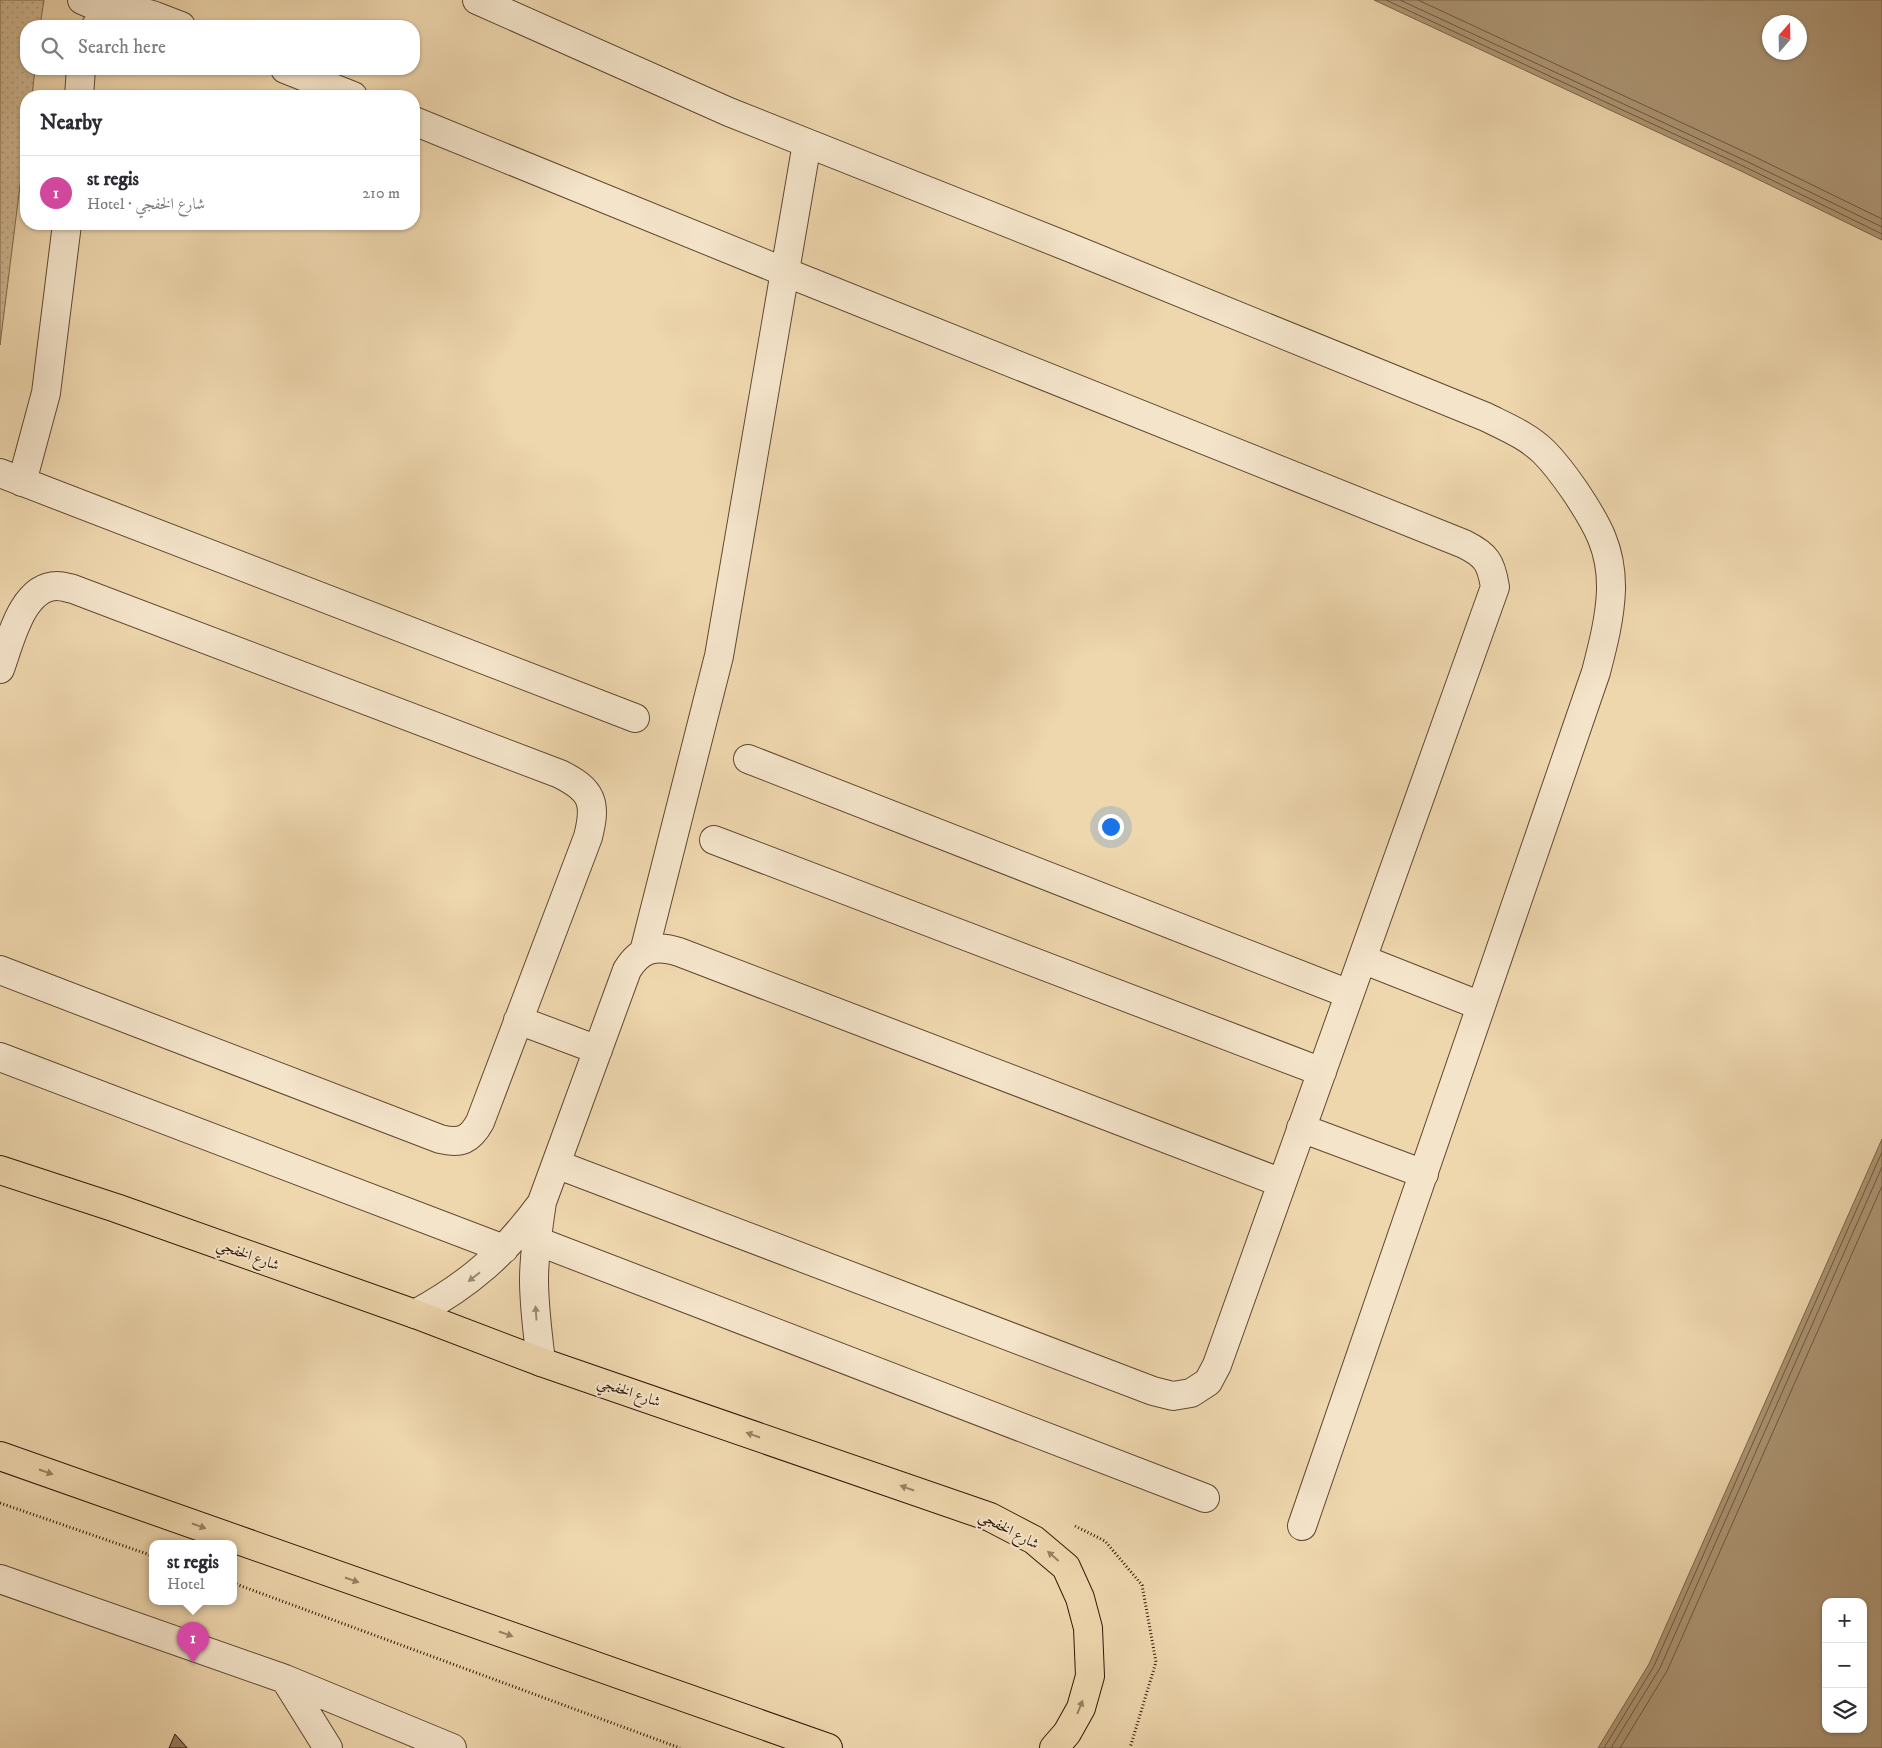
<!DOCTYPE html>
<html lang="en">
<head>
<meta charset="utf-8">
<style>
  body { margin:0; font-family:"IM FELL DW Pica",Amiri,serif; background:#f2f2f3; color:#2b2b33 }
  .controls { position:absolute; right:15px; bottom:15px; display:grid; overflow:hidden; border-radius:10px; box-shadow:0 1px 4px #0004 }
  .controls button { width:45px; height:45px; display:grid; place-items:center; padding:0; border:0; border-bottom:1px solid #e1e1e2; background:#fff; color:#2b2b33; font:25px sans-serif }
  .compass { position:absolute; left:1762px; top:15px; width:45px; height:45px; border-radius:50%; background:#fff; box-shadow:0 1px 4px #0004; rotate:20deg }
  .you { position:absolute; left:1110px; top:826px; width:18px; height:18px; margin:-12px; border:4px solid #fff; border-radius:50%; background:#1a73e8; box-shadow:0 0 0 8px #1a73e833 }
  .badge { display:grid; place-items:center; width:32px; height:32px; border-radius:50%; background:#d93025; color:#fff; font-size:16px; font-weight:700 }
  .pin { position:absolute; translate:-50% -41px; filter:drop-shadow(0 1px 2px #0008) }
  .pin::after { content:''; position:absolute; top:26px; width:18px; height:15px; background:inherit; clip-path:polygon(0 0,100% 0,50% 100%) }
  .popup { position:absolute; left:149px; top:1540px; width:88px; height:65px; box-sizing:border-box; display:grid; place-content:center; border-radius:10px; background:#fff; filter:drop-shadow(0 1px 4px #0005); font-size:16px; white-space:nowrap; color:#7c7c81 }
  .popup b { font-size:19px; color:#2b2b33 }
  .popup::after { content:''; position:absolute; left:50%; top:100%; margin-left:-10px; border:10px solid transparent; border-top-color:#fff }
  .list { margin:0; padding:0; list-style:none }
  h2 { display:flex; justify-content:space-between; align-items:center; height:65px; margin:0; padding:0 20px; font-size:21px }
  h2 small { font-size:16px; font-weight:400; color:#7c7c81 }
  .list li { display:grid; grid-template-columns:32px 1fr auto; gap:15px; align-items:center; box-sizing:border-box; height:75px; padding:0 20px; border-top:1px solid #e1e1e2 }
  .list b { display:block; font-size:19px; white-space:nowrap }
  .list p { margin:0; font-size:16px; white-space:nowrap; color:#7c7c81 }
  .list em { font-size:16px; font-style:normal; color:#7c7c81 }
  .icon { flex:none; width:28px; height:28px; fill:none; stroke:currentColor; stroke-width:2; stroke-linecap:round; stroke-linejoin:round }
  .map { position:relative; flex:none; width:1882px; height:1748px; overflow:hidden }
  .search { position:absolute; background:#fff; box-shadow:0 1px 4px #0004; left:20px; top:20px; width:400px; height:55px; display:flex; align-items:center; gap:12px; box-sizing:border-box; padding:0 18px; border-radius:20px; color:#7c7c81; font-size:19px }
  .panel { position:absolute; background:#fff; box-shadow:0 1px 4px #0004; left:20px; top:90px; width:400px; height:140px; border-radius:20px }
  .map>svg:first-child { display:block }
</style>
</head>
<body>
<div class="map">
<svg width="1882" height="1748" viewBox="0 0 1882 1748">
  <defs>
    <pattern id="grass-dots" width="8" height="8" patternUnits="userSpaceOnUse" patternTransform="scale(1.25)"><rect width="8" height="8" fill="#ceb691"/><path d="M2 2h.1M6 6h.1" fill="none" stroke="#b19c7c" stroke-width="1.8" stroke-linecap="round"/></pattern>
    <filter id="shadow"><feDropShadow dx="4.5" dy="4.5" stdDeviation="0" flood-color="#0004"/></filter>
  </defs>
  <rect width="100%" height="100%" fill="#eed6ad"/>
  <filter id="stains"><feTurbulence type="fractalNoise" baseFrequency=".004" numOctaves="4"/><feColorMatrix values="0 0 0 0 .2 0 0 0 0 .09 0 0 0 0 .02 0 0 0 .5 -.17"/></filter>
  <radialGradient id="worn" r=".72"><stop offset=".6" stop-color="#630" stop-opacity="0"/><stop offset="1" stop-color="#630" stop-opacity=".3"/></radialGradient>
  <!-- grass -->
  <path fill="url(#grass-dots)" stroke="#7f684c" d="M 0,0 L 44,0 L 40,26 L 26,26 L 26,69 L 35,69 L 32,96 L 26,96 L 26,138 L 0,345 Z"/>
  <!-- water -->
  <path fill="#ad9675" stroke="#7b6449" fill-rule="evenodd" d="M 1374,0 L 1882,0 L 1882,240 L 1741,171 ZM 1770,22 L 1800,22 L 1800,52 L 1770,52 Z
    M 1882,1139 L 1882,1748 L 1598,1748 L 1649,1664 ZM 1826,1602 L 1863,1602 L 1863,1729 L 1826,1729 Z"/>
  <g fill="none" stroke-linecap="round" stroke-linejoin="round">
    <!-- shore -->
    <path stroke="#6e583e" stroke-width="1" d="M 1386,0 L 1743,166 L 1882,234
      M 1400,0 L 1746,161 L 1882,227
      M 1418,0 L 1749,154 L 1882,219
      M 1604,1748 L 1654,1666 L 1882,1152
      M 1611,1748 L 1660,1668 L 1882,1167
      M 1620,1748 L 1667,1671 L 1882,1186"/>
  </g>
  <!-- building -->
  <path fill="#937b5e" stroke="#301908" filter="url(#shadow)" d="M 175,1734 L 187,1748 L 169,1748 Z"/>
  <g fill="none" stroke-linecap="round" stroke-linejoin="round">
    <!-- minor casing -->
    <g stroke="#604831" stroke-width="30">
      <path id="minor" d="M 82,0 L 114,14
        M 477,0 L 729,112 L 1071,248 L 1486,417 C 1506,427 1528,436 1544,452 C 1556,464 1566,478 1575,491 C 1597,524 1612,549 1611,590 C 1610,618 1603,645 1596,672 L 1302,1526
        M 96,26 L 108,15 L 132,9 L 155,16 L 181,26
        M 285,69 L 353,96
        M 79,96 L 81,69
        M 414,121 L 785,272 L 1464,544 C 1486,555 1491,562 1495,587 L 1217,1365 L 1208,1382 L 1191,1393 L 1173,1396 L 1153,1391 L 556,1164
        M 0,473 L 635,718
        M 22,482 L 46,393 L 67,224
        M 0,669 C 10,642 22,586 57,586 C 62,586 68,588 73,589 L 560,774 C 592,790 597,802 588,837 L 480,1122 C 470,1140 461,1144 440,1139 L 0,970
        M 748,759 L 1349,994
        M 714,840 L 1322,1072
        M 644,952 L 719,656 L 807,143
        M 1362,959 L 1481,1006
        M 518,1020 L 598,1050
        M 0,1057 L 504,1249
        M 1301,1128 L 1424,1174
        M 537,1241 L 1205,1498
        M 415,1314 C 470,1284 504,1254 541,1204
        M 541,1362 C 538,1335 534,1307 534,1280 C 534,1254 538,1228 542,1202 L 627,970 C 640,949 655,944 679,952 L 1282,1183
        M 0,1579 L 285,1679 L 452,1748
        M 285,1679 L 328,1748"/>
    </g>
    <!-- highway casing -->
    <g stroke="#301908" stroke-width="30">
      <path id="highway" d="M 0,1170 L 116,1208 L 415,1314 L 541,1362 L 990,1517 L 1034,1540 L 1066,1567 L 1080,1598 L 1088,1628 L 1090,1676 L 1081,1708 L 1067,1733 L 1054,1748
        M 0,1456 L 828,1748"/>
    </g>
    <!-- path -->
    <path stroke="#301908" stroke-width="3" stroke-dasharray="1 2.5" stroke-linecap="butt" d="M 0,1503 L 153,1556
      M 1075,1526 L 1105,1541 L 1142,1585 L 1156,1662 L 1130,1748
      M 233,1583 L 680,1748"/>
    <!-- minor -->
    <use href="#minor" stroke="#f4e4ca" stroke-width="28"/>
    <!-- highway -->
    <use href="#highway" stroke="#eed6ad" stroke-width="28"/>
  </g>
  <!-- one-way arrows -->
  <defs><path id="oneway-solid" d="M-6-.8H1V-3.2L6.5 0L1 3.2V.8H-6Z" transform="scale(1.25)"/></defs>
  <g fill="#9c8973">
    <use href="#oneway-solid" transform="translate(474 1277) rotate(142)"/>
    <use href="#oneway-solid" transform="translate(536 1313) rotate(-94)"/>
  </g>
  <g fill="#988163">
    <use href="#oneway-solid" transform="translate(753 1435) rotate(-161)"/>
    <use href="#oneway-solid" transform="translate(46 1472) rotate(19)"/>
    <use href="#oneway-solid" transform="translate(907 1488) rotate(-161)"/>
    <use href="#oneway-solid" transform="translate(199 1526) rotate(19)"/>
    <use href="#oneway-solid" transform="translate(1053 1556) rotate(-139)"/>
    <use href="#oneway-solid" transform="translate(352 1580) rotate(19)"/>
    <use href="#oneway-solid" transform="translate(506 1634) rotate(19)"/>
    <use href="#oneway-solid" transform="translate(1080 1707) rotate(-68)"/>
  </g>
  <g text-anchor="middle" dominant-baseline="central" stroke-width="4" stroke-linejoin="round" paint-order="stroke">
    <!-- street labels -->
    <g font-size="15" fill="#301908" stroke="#f4e4ca">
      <text transform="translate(248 1255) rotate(20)">شارع الخفجي</text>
      <text transform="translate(629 1392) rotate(19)">شارع الخفجي</text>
      <text transform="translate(1009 1530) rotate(28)">شارع الخفجي</text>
    </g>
  </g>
  <rect width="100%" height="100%" filter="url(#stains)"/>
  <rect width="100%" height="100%" fill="url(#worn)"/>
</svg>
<div class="controls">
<button>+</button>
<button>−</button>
<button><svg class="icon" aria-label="layers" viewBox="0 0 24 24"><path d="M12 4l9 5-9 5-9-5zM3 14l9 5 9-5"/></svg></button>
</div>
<svg class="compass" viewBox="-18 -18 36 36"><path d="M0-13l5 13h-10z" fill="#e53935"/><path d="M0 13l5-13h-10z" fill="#7c7c81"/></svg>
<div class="you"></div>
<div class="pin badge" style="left:193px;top:1663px;background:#d1479c">1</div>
<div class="popup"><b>st regis</b>Hotel</div>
<div class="search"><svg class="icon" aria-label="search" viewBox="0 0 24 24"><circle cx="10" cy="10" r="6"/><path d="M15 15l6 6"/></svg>Search here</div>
<section class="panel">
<h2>Nearby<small></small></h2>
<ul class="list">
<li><span class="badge" style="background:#d1479c">1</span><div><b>st regis</b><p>Hotel · شارع الخفجي</p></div><em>210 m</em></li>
</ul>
</section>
</div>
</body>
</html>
